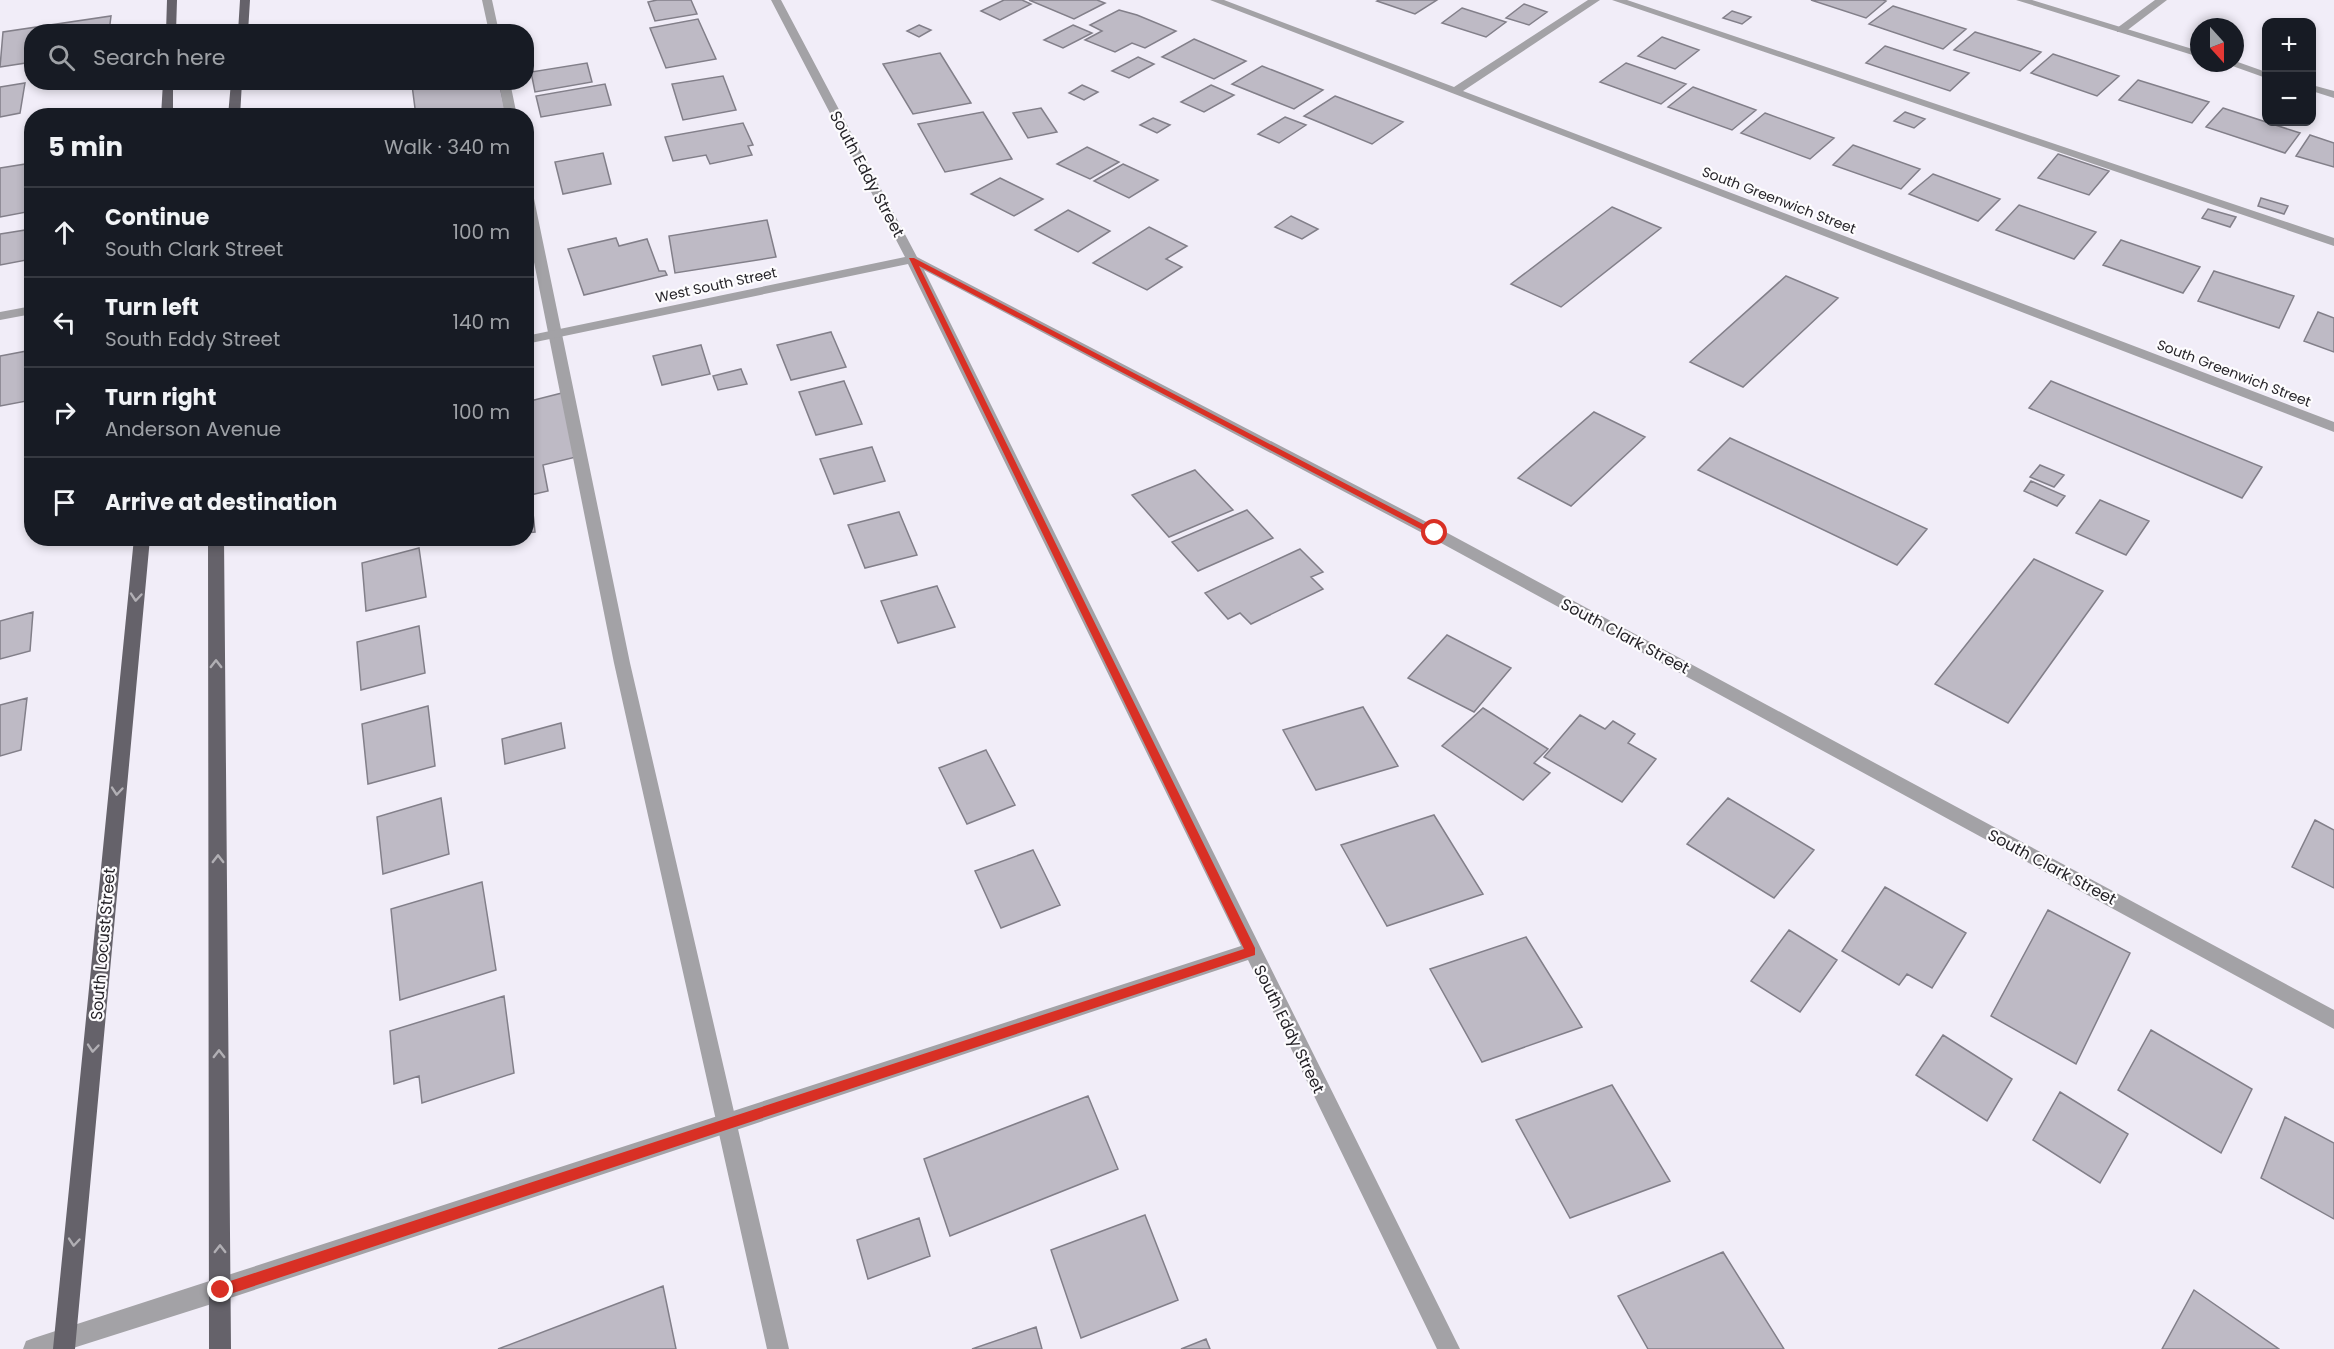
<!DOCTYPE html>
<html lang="en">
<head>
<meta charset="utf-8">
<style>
  body { margin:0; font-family:Poppins,sans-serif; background:#20242c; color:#f1f3f6 }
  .controls { position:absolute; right:18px; top:18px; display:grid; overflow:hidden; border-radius:12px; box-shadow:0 3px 9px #0003 }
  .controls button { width:54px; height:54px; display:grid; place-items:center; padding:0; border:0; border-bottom:2px solid #363941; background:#171b24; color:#f1f3f6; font:30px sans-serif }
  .compass { position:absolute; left:2190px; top:18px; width:54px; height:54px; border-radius:50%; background:#171b24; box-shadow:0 3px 9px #0003; rotate:159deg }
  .stop { position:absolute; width:18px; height:18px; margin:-14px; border:4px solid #d93025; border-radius:50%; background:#fff }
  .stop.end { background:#d93025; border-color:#fff; box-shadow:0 2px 6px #0008 }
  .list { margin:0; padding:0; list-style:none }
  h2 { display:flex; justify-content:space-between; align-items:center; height:78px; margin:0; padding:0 24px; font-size:26px }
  h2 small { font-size:20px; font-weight:400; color:#9ea1a6 }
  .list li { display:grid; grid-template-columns:39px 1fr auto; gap:18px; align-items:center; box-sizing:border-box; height:90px; padding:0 24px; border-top:2px solid #363941 }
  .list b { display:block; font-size:22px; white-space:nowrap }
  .list p { margin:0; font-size:20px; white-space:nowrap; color:#9ea1a6 }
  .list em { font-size:20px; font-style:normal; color:#9ea1a6 }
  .icon { flex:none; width:33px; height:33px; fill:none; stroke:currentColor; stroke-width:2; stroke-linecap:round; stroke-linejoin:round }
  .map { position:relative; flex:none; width:2334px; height:1349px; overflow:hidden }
  .search { position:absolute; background:#171b24; box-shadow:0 3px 9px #0003; left:24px; top:24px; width:510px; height:66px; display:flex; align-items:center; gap:15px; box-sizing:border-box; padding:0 21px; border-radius:24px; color:#9ea1a6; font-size:22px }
  .panel { position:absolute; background:#171b24; box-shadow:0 3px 9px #0003; left:24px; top:108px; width:510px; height:438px; border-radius:24px }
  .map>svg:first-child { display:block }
</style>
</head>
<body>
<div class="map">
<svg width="2334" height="1349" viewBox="0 0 2334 1349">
  <rect width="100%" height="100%" fill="#f1edf8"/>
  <!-- building -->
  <path fill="#bebac5" stroke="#827f89" stroke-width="1.5" d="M 657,0 L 691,0 L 697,14 L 655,21 L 648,2 Z
    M 1004,0 L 1022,0 L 1031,4 L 1000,20 L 981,11 Z
    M 1029,0 L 1097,0 L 1105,3 L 1074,19 Z
    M 1379,0 L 1437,0 L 1415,14 L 1377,1 Z
    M 1811,0 L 1883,0 L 1886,1 L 1866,18 Z
    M 1524,4 L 1547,12 L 1529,25 L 1506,18 Z
    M 1893,6 L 1966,29 L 1943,49 L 1869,24 Z
    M 1462,8 L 1506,22 L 1486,37 L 1442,23 Z
    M 1119,10 L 1137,15 L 1176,31 L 1145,48 L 1132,43 L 1115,52 L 1085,40 L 1102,31 L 1090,25 Z
    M 1732,11 L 1751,17 L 1742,24 L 1723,18 Z
    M 111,16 L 109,32 L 32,32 L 32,62 L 0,67 L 3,32 Z
    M 698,19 L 716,59 L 666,68 L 650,28 Z
    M 919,25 L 931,30 L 919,37 L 907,31 Z
    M 1073,25 L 1092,33 L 1063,48 L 1044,40 Z
    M 1975,32 L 2041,52 L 2020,71 L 1954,50 Z
    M 1662,37 L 1699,50 L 1675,69 L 1638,56 Z
    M 1194,39 L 1246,61 L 1214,79 L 1162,57 Z
    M 1885,46 L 1969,73 L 1950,91 L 1866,63 Z
    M 940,53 L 971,103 L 913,114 L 883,64 Z
    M 2053,54 L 2119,76 L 2097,96 L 2031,73 Z
    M 1138,57 L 1154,64 L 1129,78 L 1112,71 Z
    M 587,63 L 592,82 L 535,92 L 531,72 Z
    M 1626,63 L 1686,84 L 1661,104 L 1600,82 Z
    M 1262,66 L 1323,90 L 1294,109 L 1232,84 Z
    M 723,76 L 736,110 L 683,120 L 672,84 Z
    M 2138,80 L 2209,102 L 2192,123 L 2119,100 Z
    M 426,82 L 499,82 L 507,116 L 416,116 L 412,85 Z
    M 25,83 L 20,113 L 0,117 L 0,87 Z
    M 605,84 L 611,105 L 541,117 L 536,96 Z
    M 1082,85 L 1098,92 L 1084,100 L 1069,93 Z
    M 1211,85 L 1234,95 L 1204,112 L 1181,102 Z
    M 1693,87 L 1756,110 L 1732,130 L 1668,107 Z
    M 1335,96 L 1403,122 L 1372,144 L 1304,116 Z
    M 1041,108 L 1057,132 L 1028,138 L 1013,113 Z
    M 2223,108 L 2300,133 L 2285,153 L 2206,127 Z
    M 983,112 L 1012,159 L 945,172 L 918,124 Z
    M 1905,112 L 1925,119 L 1914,128 L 1894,121 Z
    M 1765,113 L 1834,138 L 1810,159 L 1741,133 Z
    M 1285,117 L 1306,125 L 1279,143 L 1258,134 Z
    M 1153,118 L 1170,125 L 1157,133 L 1140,125 Z
    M 743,123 L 753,145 L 748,146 L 752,155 L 710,164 L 706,155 L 673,161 L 665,137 Z
    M 2310,135 L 2334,143 L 2334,167 L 2296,156 Z
    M 1853,145 L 1920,169 L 1901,189 L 1833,165 Z
    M 1087,147 L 1119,162 L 1090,179 L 1057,164 Z
    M 603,153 L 611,184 L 563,194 L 555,162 Z
    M 2058,154 L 2109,171 L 2089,195 L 2038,178 Z
    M 32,163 L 32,211 L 0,217 L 0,168 Z
    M 1123,164 L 1158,180 L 1129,198 L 1094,181 Z
    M 1933,174 L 2000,199 L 1978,221 L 1909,194 Z
    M 1000,178 L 1043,199 L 1014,216 L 971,194 Z
    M 2261,198 L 2288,206 L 2284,214 L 2258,206 Z
    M 2019,205 L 2096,232 L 2074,259 L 1996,230 Z
    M 1612,207 L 1661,228 L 1561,307 L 1511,284 Z
    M 2208,209 L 2236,217 L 2230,227 L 2202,218 Z
    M 1068,210 L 1110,231 L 1078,252 L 1035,230 Z
    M 1291,216 L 1318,229 L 1302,239 L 1275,227 Z
    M 767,220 L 776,257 L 675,273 L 669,236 Z
    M 1149,227 L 1187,246 L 1166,259 L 1182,267 L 1147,290 L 1093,263 Z
    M 32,229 L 32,259 L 0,265 L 0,234 Z
    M 616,238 L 619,246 L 647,239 L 659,271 L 665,271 L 667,275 L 584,295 L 568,249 Z
    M 2121,240 L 2200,267 L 2183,293 L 2103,265 Z
    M 2214,271 L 2294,296 L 2279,328 L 2198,301 Z
    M 1786,276 L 1838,298 L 1743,387 L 1690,362 Z
    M 2318,312 L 2334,318 L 2334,352 L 2304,341 Z
    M 831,332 L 846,367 L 791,380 L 777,345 Z
    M 701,345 L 710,374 L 662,385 L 653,356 Z
    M 32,350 L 32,400 L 0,406 L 0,356 Z
    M 741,369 L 747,384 L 718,390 L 713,376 Z
    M 844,381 L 862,424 L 816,435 L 799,392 Z
    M 2051,381 L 2262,467 L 2242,498 L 2029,408 Z
    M 562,393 L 576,457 L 543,465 L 548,491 L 526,496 L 526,402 Z
    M 1594,412 L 1645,437 L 1571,506 L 1518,478 Z
    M 1730,438 L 1927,529 L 1897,565 L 1698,470 Z
    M 872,447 L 885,481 L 834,494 L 820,459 Z
    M 2040,465 L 2064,475 L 2054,487 L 2030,477 Z
    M 1195,470 L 1233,510 L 1169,537 L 1132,495 Z
    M 2031,481 L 2065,496 L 2057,506 L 2024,491 Z
    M 2100,500 L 2149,521 L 2126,555 L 2076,533 Z
    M 1247,510 L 1273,538 L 1198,571 L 1172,542 Z
    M 899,512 L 917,555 L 865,568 L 848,525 Z
    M 533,513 L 535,532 L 526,533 L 526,514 Z
    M 472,538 L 502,538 L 473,545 Z
    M 419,548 L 426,597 L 366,611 L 362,563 Z
    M 1300,549 L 1323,572 L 1311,577 L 1323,589 L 1251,624 L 1240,613 L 1228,619 L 1205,593 Z
    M 2034,559 L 2103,591 L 2008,723 L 1935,684 Z
    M 937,586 L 955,627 L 898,643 L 881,601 Z
    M 33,612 L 30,651 L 0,659 L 0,621 Z
    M 419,626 L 425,673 L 361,690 L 357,642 Z
    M 1447,635 L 1511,668 L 1474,712 L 1408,678 Z
    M 27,698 L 21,750 L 0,756 L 0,705 Z
    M 428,706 L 435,766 L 368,784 L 362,724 Z
    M 1363,707 L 1398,766 L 1316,790 L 1283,730 Z
    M 1483,708 L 1548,749 L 1534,763 L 1550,773 L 1523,800 L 1442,746 Z
    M 1580,715 L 1605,729 L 1613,721 L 1635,734 L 1628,743 L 1656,759 L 1622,802 L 1544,757 Z
    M 561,723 L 565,748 L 505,764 L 502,739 Z
    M 986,750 L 1015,805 L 967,824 L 939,768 Z
    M 441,798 L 449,854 L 383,874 L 377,817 Z
    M 1728,798 L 1814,850 L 1774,898 L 1687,844 Z
    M 1434,815 L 1483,894 L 1387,926 L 1341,845 Z
    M 2315,820 L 2334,830 L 2334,888 L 2292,867 Z
    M 1033,850 L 1060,905 L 1001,928 L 975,871 Z
    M 482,882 L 496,970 L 400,1000 L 391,909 Z
    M 1885,887 L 1966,933 L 1932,988 L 1907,974 L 1899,985 L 1842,951 Z
    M 2048,910 L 2130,953 L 2076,1064 L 1991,1016 Z
    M 1789,930 L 1837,960 L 1800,1012 L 1751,981 Z
    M 1526,937 L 1582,1027 L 1482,1062 L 1430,969 Z
    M 504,996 L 514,1073 L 422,1103 L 419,1076 L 394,1084 L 390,1031 Z
    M 2151,1030 L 2252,1089 L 2221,1153 L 2118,1090 Z
    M 1943,1035 L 2012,1079 L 1987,1121 L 1916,1075 Z
    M 1612,1085 L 1670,1181 L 1570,1218 L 1516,1120 Z
    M 2060,1092 L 2128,1134 L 2100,1183 L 2033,1140 Z
    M 1088,1096 L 1118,1169 L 950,1236 L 924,1159 Z
    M 2285,1117 L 2334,1143 L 2334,1219 L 2261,1178 Z
    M 1145,1215 L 1178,1300 L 1081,1338 L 1051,1250 Z
    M 919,1218 L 930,1256 L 868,1279 L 857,1240 Z
    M 1723,1252 L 1784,1349 L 1648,1349 L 1618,1296 Z
    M 663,1286 L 676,1349 L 498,1349 L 577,1319 Z
    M 2194,1290 L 2279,1349 L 2162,1349 Z
    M 1036,1327 L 1042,1349 L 972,1349 Z
    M 1206,1339 L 1210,1349 L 1181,1349 Z"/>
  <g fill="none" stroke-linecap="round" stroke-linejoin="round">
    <!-- service -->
    <path fill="#a3a2a6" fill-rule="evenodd" d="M 482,0 L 492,0 L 499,32 L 489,32 Z
      M 1612,0 L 1627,0 L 2334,238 L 2334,246 Z
      M 2155,0 L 2167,0 L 2125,32 L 2117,32 L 2117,28 Z
      M 499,82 L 510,82 L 517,116 L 505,116 Z
      M 526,186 L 532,189 L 630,663 L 789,1349 L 767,1349 L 614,663 L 526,222 Z"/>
    <!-- minor -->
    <path fill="#a3a2a6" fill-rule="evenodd" d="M 771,0 L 781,0 L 917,257 L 1440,529 L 2334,1010 L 2334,1029 L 1430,537 L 924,270 L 1460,1349 L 1437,1349 L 1248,960 L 221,1301 L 70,1349 L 23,1349 L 26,1341 L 34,1338 L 1241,946 L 908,264 L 526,344 L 526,336 L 905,257 Z
      M 1210,0 L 1224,0 L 1454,87 L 1588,0 L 1600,0 L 1463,91 L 2334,422 L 2334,432 Z
      M 2016,0 L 2032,0 L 2199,51 L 2199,57 Z
      M 2235,61 L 2266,72 L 2266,78 L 2224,63 Z
      M 2312,85 L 2334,91 L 2334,98 L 2312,91 Z
      M 32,306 L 32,314 L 0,320 L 0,312 Z"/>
    <!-- primary -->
    <path fill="#65626a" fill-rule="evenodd" d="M 167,0 L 177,0 L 176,32 L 166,32 Z
      M 240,0 L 250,0 L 248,32 L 238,32 Z
      M 163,82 L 173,82 L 173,116 L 161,116 Z
      M 231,82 L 242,82 L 240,116 L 228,116 Z
      M 134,538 L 150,538 L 75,1349 L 53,1349 Z
      M 208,538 L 224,538 L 231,1349 L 209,1349 Z"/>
  </g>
  <!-- one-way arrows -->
  <defs><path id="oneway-chevron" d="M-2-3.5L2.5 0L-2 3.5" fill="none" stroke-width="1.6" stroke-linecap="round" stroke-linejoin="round" transform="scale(1.5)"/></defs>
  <g stroke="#b1afb4">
    <use href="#oneway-chevron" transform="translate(136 597) rotate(95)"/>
    <use href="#oneway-chevron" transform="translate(216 664) rotate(-90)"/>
    <use href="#oneway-chevron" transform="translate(117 791) rotate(95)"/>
    <use href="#oneway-chevron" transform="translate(218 859) rotate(-90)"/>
    <use href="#oneway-chevron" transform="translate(93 1048) rotate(95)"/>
    <use href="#oneway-chevron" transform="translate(219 1054) rotate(-90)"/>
    <use href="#oneway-chevron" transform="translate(74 1242) rotate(95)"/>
    <use href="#oneway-chevron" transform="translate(220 1249) rotate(-90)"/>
  </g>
  <!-- route -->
  <path fill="#d93025" d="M 909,258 L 914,258 L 1440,533 L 1432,535 L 919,266 L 1255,948 L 1255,955 L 221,1297 L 216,1295 L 216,1286 L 221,1284 L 1244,949 Z"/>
  <g text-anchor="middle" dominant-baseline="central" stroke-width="4.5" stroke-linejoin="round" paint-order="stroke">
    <!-- far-street labels -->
    <g font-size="14" fill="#262429" stroke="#fdfcfe">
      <text transform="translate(1779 200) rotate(21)">South Greenwich Street</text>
      <text transform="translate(716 285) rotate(-12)">West South Street</text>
      <text transform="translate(2234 373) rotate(21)">South Greenwich Street</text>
    </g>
    <!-- street labels -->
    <g font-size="16" fill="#262429" stroke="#fdfcfe">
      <text transform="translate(867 174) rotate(62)">South Eddy Street</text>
      <text transform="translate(1625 636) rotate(28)">South Clark Street</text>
      <text transform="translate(2052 867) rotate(28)">South Clark Street</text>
      <text transform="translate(103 944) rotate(-85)">South Locust Street</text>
      <text transform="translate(1289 1029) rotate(64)">South Eddy Street</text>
    </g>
  </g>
</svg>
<div class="controls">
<button>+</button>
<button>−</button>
</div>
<svg class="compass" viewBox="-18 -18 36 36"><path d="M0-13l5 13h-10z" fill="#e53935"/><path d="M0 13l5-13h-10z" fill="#9ea1a6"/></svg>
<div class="stop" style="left:1435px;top:533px"></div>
<div class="stop end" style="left:221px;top:1290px"></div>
<div class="search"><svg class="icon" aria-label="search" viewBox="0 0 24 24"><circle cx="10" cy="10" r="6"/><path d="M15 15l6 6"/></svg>Search here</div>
<section class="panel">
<h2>5 min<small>Walk · 340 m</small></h2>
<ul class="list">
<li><svg class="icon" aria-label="ahead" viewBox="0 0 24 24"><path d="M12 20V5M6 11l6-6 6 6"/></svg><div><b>Continue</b><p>South Clark Street</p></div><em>100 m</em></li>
<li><svg class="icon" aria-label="left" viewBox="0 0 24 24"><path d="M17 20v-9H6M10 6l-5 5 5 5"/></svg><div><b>Turn left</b><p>South Eddy Street</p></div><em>140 m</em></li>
<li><svg class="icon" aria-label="right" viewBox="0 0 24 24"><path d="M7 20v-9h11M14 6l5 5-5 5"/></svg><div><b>Turn right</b><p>Anderson Avenue</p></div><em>100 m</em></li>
<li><svg class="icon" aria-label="arrive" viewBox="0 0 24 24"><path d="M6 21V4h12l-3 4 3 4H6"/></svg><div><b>Arrive at destination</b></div></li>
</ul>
</section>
</div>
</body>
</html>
